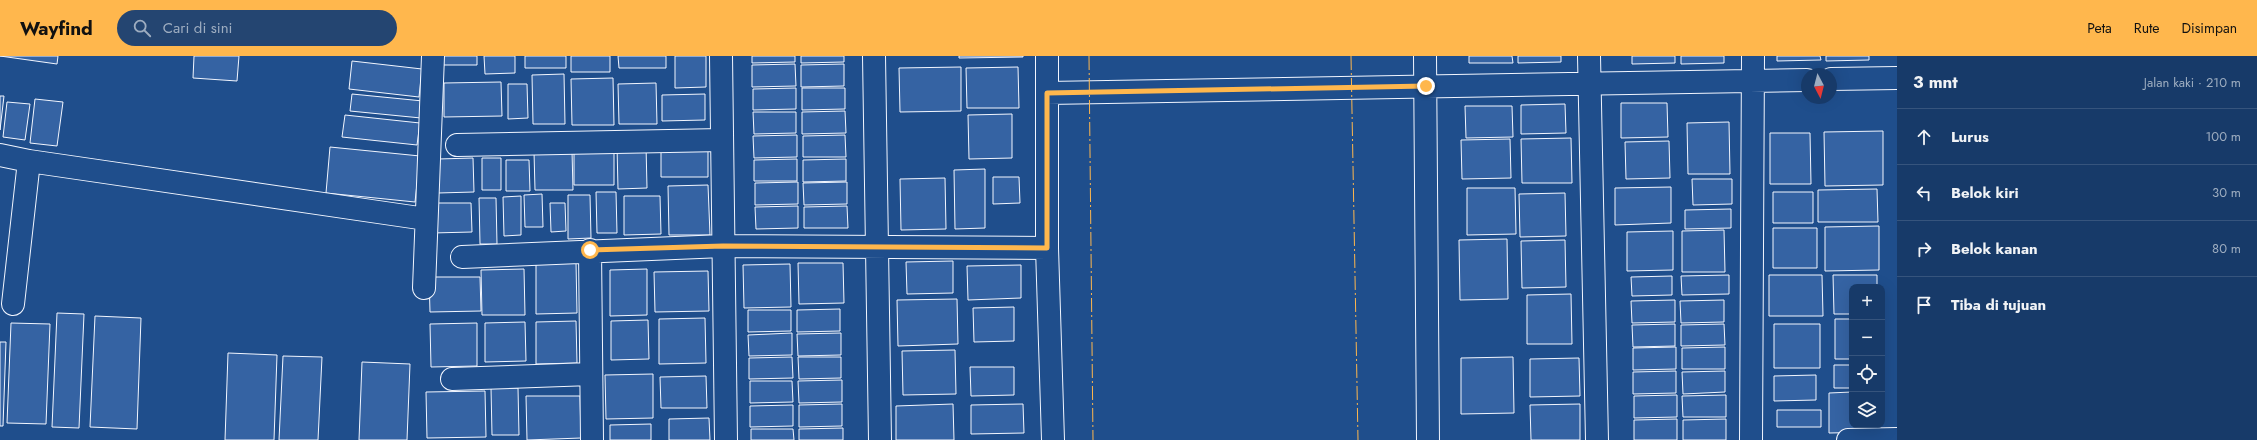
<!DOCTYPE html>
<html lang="id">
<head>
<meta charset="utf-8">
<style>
  body { margin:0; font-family:Jost,sans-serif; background:#244571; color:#f1f3f6 }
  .controls { position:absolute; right:12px; bottom:12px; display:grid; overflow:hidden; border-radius:8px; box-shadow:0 4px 16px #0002 }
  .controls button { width:36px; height:36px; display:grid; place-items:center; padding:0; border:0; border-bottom:1px solid #36547d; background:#173a69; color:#f1f3f6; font:20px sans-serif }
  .compass { position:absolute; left:1801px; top:12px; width:36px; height:36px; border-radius:50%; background:#173a69; box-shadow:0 4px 16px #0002; rotate:173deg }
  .stop { position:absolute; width:12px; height:12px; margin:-9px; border:3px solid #ffb74d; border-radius:50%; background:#fff }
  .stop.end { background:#ffb74d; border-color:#fff; box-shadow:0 1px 4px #0008 }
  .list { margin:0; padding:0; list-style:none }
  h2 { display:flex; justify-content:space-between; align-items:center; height:52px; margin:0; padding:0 16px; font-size:17px }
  h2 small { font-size:13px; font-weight:400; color:#9eadc0 }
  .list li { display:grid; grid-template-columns:26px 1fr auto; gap:12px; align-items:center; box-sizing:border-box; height:56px; padding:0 16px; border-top:1px solid #36547d }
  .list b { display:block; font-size:15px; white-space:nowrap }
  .list em { font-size:13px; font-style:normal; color:#9eadc0 }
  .icon { flex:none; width:22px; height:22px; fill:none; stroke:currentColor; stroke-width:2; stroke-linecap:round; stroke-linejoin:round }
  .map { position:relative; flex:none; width:1897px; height:384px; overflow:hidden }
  header { display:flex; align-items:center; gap:24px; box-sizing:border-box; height:56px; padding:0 20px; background:#ffb74d; color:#111 }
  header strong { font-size:19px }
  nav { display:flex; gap:22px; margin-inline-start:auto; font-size:14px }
  .search { width:280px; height:36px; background:#244571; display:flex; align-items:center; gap:10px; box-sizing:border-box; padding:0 14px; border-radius:22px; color:#9eadc0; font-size:15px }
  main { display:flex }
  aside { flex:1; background:#173a69 }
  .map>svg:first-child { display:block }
</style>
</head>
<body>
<header>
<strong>Wayfind</strong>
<div class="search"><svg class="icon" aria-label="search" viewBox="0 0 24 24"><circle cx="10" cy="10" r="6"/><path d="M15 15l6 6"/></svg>Cari di sini</div>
<nav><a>Peta</a><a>Rute</a><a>Disimpan</a></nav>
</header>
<main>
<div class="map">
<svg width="1897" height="384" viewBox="0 0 1897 384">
  <rect width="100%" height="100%" fill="#1f4e8c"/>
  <!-- building -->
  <path fill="#3563a3" stroke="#f2f6ff" d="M 0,0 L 58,0 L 57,8 Z
    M 194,0 L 239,0 L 237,25 L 193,22 Z
    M 442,0 L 477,0 L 477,9 L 442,9 Z
    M 484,0 L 515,0 L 515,17 L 485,18 Z
    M 525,0 L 566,0 L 566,12 L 525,12 Z
    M 571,0 L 610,0 L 610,16 L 571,16 Z
    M 618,0 L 666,0 L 666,12 L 619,12 Z
    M 675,0 L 706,0 L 706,31 L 675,32 Z
    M 752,0 L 795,0 L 795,6 L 752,7 Z
    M 801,0 L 844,0 L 844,6 L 801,7 Z
    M 959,0 L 1023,0 L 1023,1 L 959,2 Z
    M 1469,0 L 1512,0 L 1513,7 L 1469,7 Z
    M 1518,0 L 1561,0 L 1561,6 L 1518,7 Z
    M 1632,0 L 1675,0 L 1675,7 L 1632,8 Z
    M 1681,0 L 1724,0 L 1724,7 L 1681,8 Z
    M 1777,0 L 1820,0 L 1821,4 L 1777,5 Z
    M 1826,0 L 1869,0 L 1869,4 L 1826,5 Z
    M 352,5 L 422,13 L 419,41 L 349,33 Z
    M 795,8 L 796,30 L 752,31 L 752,9 Z
    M 844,8 L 844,30 L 801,31 L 801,9 Z
    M 961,11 L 961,55 L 900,56 L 899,12 Z
    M 1018,11 L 1019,52 L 967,52 L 966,12 Z
    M 564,18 L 565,68 L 533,68 L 532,19 Z
    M 613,22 L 614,69 L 572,69 L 571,23 Z
    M 501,26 L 502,60 L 444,61 L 444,27 Z
    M 656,27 L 657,68 L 619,68 L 618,28 Z
    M 508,28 L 527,28 L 528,62 L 508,63 Z
    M 796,32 L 796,53 L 753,54 L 753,33 Z
    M 802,32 L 845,32 L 845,53 L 802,54 Z
    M 352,38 L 423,45 L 421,62 L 350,55 Z
    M 705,38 L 705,64 L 662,65 L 662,39 Z
    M 0,40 L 4,40 L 0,74 Z
    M 35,43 L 63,46 L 57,90 L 30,87 Z
    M 7,46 L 30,48 L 25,84 L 3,81 Z
    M 1621,47 L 1667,47 L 1668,81 L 1621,82 Z
    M 1565,48 L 1566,77 L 1521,78 L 1521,49 Z
    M 1465,50 L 1512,50 L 1513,81 L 1466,82 Z
    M 845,55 L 846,77 L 802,78 L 802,56 Z
    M 753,56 L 796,56 L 796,77 L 754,78 Z
    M 1012,58 L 1012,102 L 969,103 L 968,59 Z
    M 345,59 L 420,67 L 417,89 L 342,81 Z
    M 1729,66 L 1730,118 L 1688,118 L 1687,67 Z
    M 1883,75 L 1883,129 L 1825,130 L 1824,76 Z
    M 1770,77 L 1810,77 L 1811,128 L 1770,128 Z
    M 797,79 L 797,101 L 754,102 L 753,80 Z
    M 845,79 L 846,101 L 803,101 L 803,80 Z
    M 1571,82 L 1572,127 L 1522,127 L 1521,83 Z
    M 1510,83 L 1511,122 L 1462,123 L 1461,84 Z
    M 1669,85 L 1670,122 L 1626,123 L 1625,86 Z
    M 646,89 L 647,132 L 618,133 L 617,90 Z
    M 708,89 L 708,121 L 661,121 L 661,90 Z
    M 614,90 L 614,129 L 574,129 L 574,91 Z
    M 330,91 L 420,100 L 415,146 L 326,137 Z
    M 572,95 L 573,134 L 535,134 L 534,96 Z
    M 473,102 L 474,136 L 438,137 L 438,103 Z
    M 482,102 L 501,102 L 501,134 L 482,134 Z
    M 797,103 L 797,125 L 754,125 L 754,104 Z
    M 846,103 L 846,125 L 803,126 L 803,104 Z
    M 506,104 L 529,104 L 530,135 L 506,135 Z
    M 985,113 L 985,172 L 955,173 L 954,114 Z
    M 993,121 L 1019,121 L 1020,147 L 993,148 Z
    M 945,122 L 946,173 L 901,174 L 900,123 Z
    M 1692,123 L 1732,123 L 1732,148 L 1693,149 Z
    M 798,126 L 798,148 L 755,149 L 755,127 Z
    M 847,126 L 847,148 L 804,149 L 803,127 Z
    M 708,129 L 710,179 L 669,179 L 668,130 Z
    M 1671,131 L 1671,167 L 1615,169 L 1615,132 Z
    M 1467,132 L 1515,132 L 1516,178 L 1467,179 Z
    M 1877,133 L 1878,166 L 1818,166 L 1818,134 Z
    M 596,136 L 616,136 L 617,177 L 597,177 Z
    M 1773,136 L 1813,136 L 1813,167 L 1773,167 Z
    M 1565,137 L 1566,180 L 1520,181 L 1519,138 Z
    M 542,138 L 543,171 L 525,171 L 524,139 Z
    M 568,139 L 590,139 L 591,182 L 568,183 Z
    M 521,140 L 521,179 L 504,180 L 503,141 Z
    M 624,140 L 660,140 L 661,178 L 624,179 Z
    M 479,142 L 496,142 L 497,188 L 480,188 Z
    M 432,147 L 471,147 L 472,176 L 432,177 Z
    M 550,147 L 565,147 L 566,175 L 551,176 Z
    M 798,150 L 798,172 L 756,173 L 755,151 Z
    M 847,150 L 848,172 L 804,172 L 804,151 Z
    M 1731,153 L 1731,172 L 1685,173 L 1685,154 Z
    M 1879,170 L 1879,214 L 1825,215 L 1825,171 Z
    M 1773,172 L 1817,172 L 1817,212 L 1773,212 Z
    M 1724,174 L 1725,216 L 1682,216 L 1682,175 Z
    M 1673,175 L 1673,214 L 1627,215 L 1627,176 Z
    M 1507,183 L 1508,243 L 1460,244 L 1459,184 Z
    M 1565,184 L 1566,231 L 1522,232 L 1521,185 Z
    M 953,205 L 953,237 L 907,238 L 906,206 Z
    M 576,206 L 577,257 L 536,258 L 536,207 Z
    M 798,207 L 843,207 L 844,247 L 799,248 Z
    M 790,208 L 791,251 L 744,252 L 743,209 Z
    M 1021,209 L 1021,242 L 968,244 L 967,210 Z
    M 524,213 L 525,259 L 482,259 L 481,214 Z
    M 647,213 L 647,259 L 610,260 L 610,214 Z
    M 708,215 L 709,255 L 655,256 L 654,216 Z
    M 1729,219 L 1729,238 L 1682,239 L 1681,220 Z
    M 1769,219 L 1822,219 L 1823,260 L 1769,260 Z
    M 1833,219 L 1877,219 L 1877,231 L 1852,231 L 1852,258 L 1834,258 Z
    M 1672,220 L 1672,239 L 1632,240 L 1631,221 Z
    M 429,221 L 480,221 L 481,255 L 430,256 Z
    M 1571,238 L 1572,288 L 1527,288 L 1527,239 Z
    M 957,243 L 958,288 L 898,290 L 897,244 Z
    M 1675,244 L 1675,266 L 1632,267 L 1631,245 Z
    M 1724,244 L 1724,266 L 1681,267 L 1680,245 Z
    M 1014,251 L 1014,285 L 974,286 L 973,252 Z
    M 840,253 L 840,275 L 797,276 L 797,254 Z
    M 748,254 L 791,254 L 791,275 L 748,276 Z
    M 57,257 L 84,258 L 79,372 L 52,371 Z
    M 95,260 L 141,262 L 137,373 L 90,371 Z
    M 705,262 L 706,307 L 659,308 L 659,263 Z
    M 1835,263 L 1852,263 L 1852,303 L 1835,303 Z
    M 648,264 L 649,303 L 611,304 L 611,265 Z
    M 576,265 L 577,307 L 536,308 L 536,266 Z
    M 525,266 L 526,305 L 485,306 L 485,267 Z
    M 11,267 L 50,268 L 46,368 L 7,367 Z
    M 477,267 L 477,310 L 431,311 L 430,268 Z
    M 1675,268 L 1675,290 L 1633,291 L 1632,269 Z
    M 1724,268 L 1725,289 L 1681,290 L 1681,269 Z
    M 1774,268 L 1820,268 L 1820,312 L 1774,312 Z
    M 792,277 L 792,299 L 749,300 L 748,279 Z
    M 841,277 L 841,299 L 798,300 L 797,278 Z
    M 0,286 L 6,286 L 3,370 L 0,370 Z
    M 1676,291 L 1676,313 L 1633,314 L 1633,292 Z
    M 1725,291 L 1725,313 L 1682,313 L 1682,292 Z
    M 955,294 L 956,338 L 903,339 L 902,295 Z
    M 228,297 L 277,299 L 274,384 L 225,384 Z
    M 283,300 L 322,301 L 318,384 L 279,384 Z
    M 792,301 L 793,322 L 749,323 L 749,302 Z
    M 798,301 L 841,301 L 841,322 L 799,323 Z
    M 1513,301 L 1514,357 L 1461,358 L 1461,302 Z
    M 1579,302 L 1580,340 L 1530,341 L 1530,303 Z
    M 362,306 L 410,308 L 407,384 L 359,384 Z
    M 1834,309 L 1852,309 L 1852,332 L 1834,332 Z
    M 970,311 L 1014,311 L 1014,339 L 971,340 Z
    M 1676,315 L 1676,337 L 1633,338 L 1633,316 Z
    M 1725,315 L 1725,336 L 1683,338 L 1682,316 Z
    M 653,318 L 653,362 L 606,363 L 605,319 Z
    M 1816,319 L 1816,344 L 1774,345 L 1774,320 Z
    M 706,320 L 707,352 L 661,352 L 660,321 Z
    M 842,324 L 842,346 L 799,347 L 798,325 Z
    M 750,325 L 792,325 L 793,346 L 750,347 Z
    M 491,332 L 518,332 L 519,379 L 492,379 Z
    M 485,335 L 486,381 L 427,382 L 426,336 Z
    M 1852,336 L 1852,369 L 1879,369 L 1879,376 L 1829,377 L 1829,337 Z
    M 1677,339 L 1677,361 L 1634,362 L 1634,340 Z
    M 1726,339 L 1726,361 L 1683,361 L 1682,340 Z
    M 526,340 L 580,340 L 581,382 L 527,384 Z
    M 842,348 L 842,370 L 799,371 L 799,349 Z
    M 953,348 L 954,384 L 896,384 L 896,350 Z
    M 1023,348 L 1024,377 L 971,378 L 971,349 Z
    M 1580,348 L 1580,384 L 1531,384 L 1530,349 Z
    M 793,349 L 793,370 L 750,371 L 750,350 Z
    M 1777,354 L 1821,354 L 1821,371 L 1777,371 Z
    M 709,362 L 710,384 L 669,384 L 669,363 Z
    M 1677,363 L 1677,384 L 1634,384 L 1634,364 Z
    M 1726,363 L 1726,384 L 1683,384 L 1683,364 Z
    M 651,368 L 651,384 L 610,384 L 610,369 Z
    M 843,372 L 843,384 L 799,384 L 799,373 Z
    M 751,373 L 793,373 L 794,384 L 751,384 Z"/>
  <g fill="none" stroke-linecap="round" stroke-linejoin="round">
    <!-- minor casing -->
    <g stroke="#f2f6ff" stroke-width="24">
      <path id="minor" d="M 721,0 L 726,384
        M 874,0 L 880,384
        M 1047,0 L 1047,192 L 1053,384
        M 1425,0 L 1428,384
        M 1589,0 L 1597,384
        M 1831,23 L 1897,22
        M 1047,37 L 1807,24
        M 457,89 L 722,84
        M 0,99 L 29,105 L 13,248
        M 29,105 L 426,163
        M 590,194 L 592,384
        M 462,201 L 723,190 L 1047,192
        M 424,232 L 433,0
        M 452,323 L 591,318
        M 1751,384 L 1753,0
        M 1848,384 L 1897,383"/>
    </g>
    <!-- minor -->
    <use href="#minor" stroke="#1f4e8c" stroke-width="22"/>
    <!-- power -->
    <path stroke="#ffb74d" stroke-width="1" stroke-dasharray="14 3 2 3" stroke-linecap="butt" d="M 1089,0 L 1093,384
      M 1351,0 L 1358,384"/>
  </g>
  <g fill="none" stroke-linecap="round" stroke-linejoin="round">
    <!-- route -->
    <path stroke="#ffb74d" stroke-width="5" d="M 590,194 L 723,190 L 1047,192 L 1047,37 L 1426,30"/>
  </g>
</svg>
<div class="controls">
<button>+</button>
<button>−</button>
<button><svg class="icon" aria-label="locate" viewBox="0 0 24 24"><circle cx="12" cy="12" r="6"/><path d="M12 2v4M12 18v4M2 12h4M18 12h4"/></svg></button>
<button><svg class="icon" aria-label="layers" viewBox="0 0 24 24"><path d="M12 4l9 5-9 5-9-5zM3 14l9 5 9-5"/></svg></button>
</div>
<svg class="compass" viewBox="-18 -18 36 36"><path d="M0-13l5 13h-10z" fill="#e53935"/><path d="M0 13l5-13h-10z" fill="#9eadc0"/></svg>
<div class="stop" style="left:590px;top:194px"></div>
<div class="stop end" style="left:1426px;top:30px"></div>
</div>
<aside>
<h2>3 mnt<small>Jalan kaki · 210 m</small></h2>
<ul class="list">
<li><svg class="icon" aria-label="ahead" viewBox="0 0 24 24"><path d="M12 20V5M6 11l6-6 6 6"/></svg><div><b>Lurus</b></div><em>100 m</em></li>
<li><svg class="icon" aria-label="left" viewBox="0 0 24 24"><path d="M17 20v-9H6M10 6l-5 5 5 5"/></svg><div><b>Belok kiri</b></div><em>30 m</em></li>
<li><svg class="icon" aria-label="right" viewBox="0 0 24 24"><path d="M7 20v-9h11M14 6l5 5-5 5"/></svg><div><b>Belok kanan</b></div><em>80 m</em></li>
<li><svg class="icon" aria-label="arrive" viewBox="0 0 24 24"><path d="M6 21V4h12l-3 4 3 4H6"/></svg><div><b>Tiba di tujuan</b></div></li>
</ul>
</aside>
</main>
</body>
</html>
